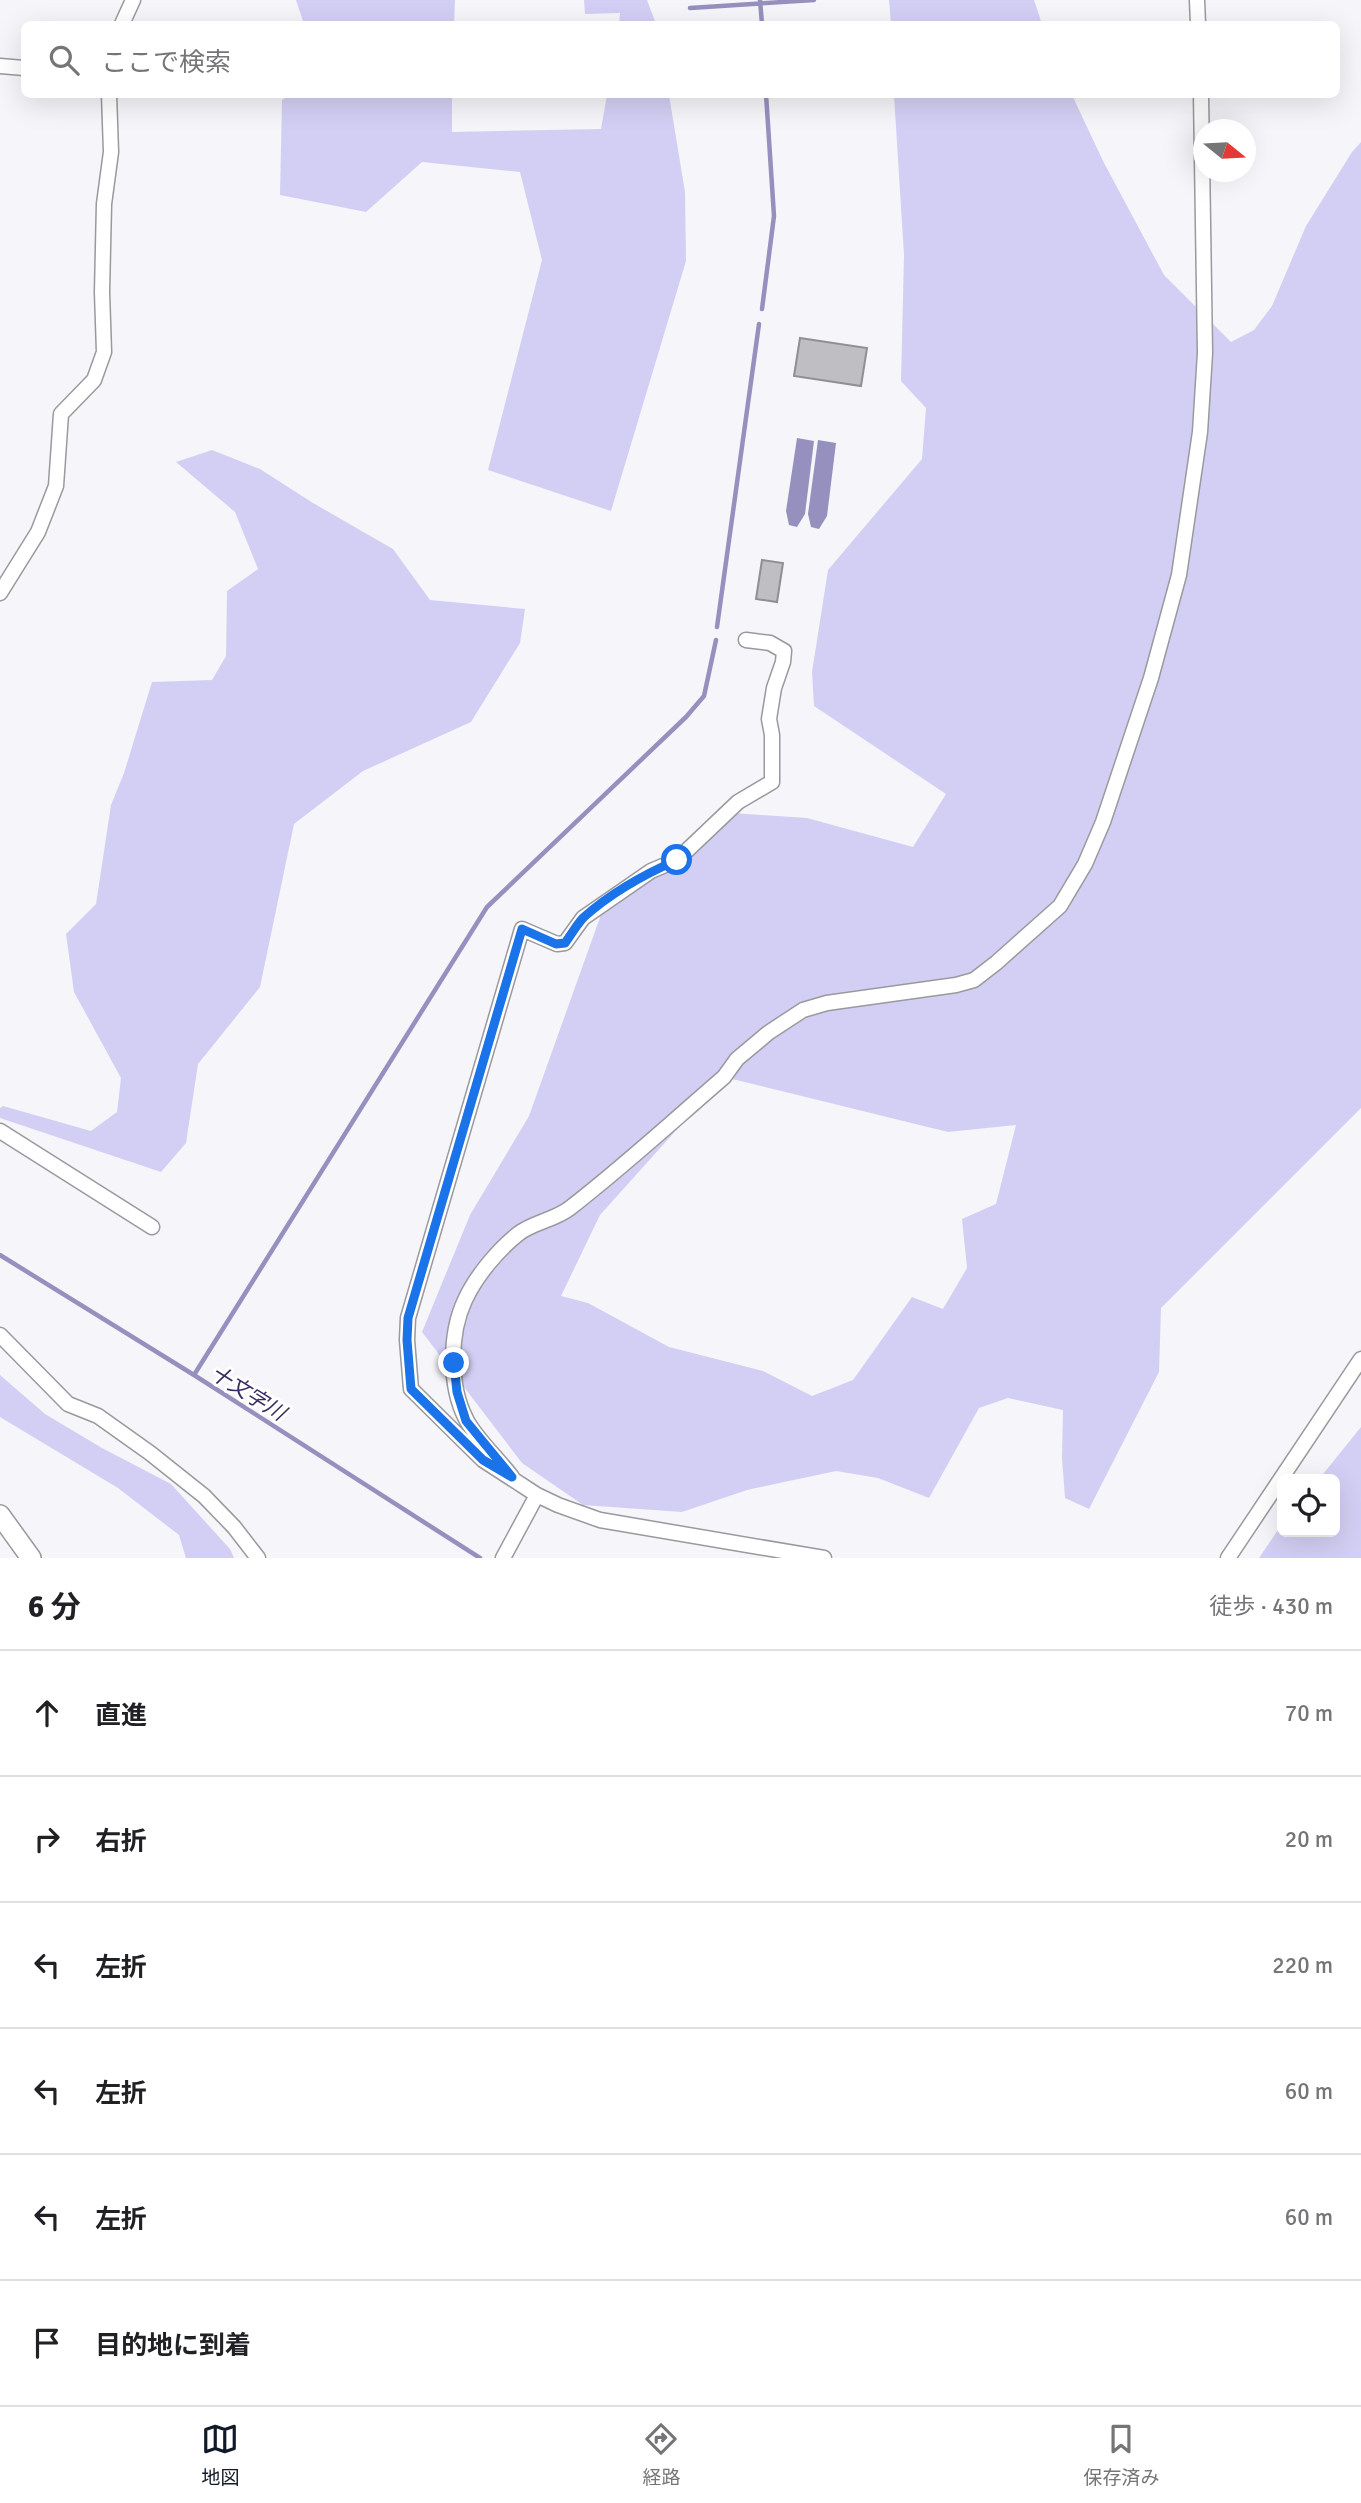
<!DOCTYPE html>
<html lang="ja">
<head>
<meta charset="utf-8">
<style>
  body { margin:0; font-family:Signika,"Noto Sans JP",sans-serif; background:#f6f6f6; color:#202124 }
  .controls { position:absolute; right:21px; bottom:21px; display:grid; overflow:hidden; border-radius:10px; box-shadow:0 7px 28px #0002 }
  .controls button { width:63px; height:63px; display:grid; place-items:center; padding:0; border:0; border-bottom:2px solid #e0e0e0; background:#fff; color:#202124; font:35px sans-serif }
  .compass { position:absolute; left:1193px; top:119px; width:63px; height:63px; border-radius:50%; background:#fff; box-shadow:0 7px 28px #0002; rotate:108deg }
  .stop { position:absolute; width:21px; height:21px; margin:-16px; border:5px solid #1a73e8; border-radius:50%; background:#fff }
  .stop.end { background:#1a73e8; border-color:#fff; box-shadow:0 2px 7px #0008 }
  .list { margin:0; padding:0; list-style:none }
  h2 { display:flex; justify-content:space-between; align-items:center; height:91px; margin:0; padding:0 28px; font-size:30px }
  h2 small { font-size:23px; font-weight:400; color:#757577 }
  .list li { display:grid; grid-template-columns:46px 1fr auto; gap:21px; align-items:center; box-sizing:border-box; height:126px; padding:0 28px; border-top:2px solid #e0e0e0 }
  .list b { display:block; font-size:26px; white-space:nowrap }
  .list em { font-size:23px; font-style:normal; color:#757577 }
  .icon { flex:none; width:38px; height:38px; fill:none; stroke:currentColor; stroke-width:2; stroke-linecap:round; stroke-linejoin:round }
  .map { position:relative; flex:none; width:1361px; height:1558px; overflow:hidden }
  .search { position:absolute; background:#fff; box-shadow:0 7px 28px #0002; left:21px; right:21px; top:21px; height:77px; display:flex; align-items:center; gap:18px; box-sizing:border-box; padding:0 24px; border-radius:10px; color:#757577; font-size:26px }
  .sheet { height:847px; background:#fff }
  nav { display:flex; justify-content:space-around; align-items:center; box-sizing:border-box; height:98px; border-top:2px solid #e0e0e0; background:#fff; font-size:19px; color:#757577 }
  nav a { display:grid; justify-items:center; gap:4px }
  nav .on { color:#111827 }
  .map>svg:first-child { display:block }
</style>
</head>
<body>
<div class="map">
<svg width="1361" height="1558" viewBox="0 0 1361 1558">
  <rect width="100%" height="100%" fill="#f5f5fa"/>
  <!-- green -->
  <path fill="#d3cff4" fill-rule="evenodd" d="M 296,0 L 455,0 L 454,24 L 304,24 Z
    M 584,0 L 647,0 L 656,24 L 619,24 L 620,13 L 585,14 Z
    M 889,0 L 1034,0 L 1042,24 L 891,24 Z
    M 290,95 L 452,95 L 452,132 L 601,129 L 607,95 L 669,95 L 685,192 L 686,261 L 611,511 L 488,470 L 542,260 L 520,172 L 422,162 L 366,212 L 280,195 L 282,100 Z
    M 894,95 L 1072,95 L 1103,161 L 1164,275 L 1231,342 L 1254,330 L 1272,306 L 1306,226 L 1352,152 L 1361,142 L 1361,1108 L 1161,1308 L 1159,1372 L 1089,1509 L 1065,1498 L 1062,1458 L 1063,1410 L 1008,1398 L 979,1408 L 929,1498 L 878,1478 L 836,1471 L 747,1490 L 682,1512 L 583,1505 L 522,1463 L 422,1332 L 470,1215 L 529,1116 L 603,909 L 732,813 L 807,818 L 913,847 L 946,794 L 814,706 L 812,672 L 828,570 L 922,459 L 926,408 L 901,381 L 904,255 ZM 724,1077 L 948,1132 L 1016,1125 L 996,1204 L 962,1219 L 967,1268 L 943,1309 L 912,1297 L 853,1380 L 812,1396 L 763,1371 L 669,1347 L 588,1303 L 561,1296 L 600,1215 Z
    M 212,450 L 260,469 L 313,503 L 393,549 L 430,600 L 525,609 L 520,643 L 471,722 L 363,771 L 294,824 L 260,987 L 198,1064 L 186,1143 L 161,1172 L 0,1118 L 0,1108 L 3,1106 L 91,1131 L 117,1112 L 121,1078 L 74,992 L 66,934 L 96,904 L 111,805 L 124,773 L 152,682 L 212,680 L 226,656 L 227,591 L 258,569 L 235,512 L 176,462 Z
    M 0,1375 L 45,1414 L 102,1448 L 171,1484 L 230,1549 L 234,1558 L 186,1558 L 179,1535 L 118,1488 L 0,1417 Z
    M 1361,1427 L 1361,1558 L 1259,1558 L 1282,1524 L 1282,1532 L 1335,1532 L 1335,1479 L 1319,1479 Z"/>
  <!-- water -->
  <path fill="#9590be" d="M 797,438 L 814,441 L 805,514 L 797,527 L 789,525 L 786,511 Z
    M 818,440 L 836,443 L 827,516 L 819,529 L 811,527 L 808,514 Z"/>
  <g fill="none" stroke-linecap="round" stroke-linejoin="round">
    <!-- stream -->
    <path stroke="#9590be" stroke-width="4.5" d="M 760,0 L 762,24
      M 690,8 L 814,0
      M 762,309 L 774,216 L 766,94
      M 717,627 L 759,324
      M 0,1255 L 194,1375 L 480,1558
      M 194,1375 L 487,907 L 686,717 L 704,696 L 716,640"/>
  </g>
  <!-- building -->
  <path fill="#bebec3" stroke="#8f8f94" stroke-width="2" d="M 800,338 L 867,348 L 861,386 L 794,376 Z
    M 762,560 L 783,563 L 777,602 L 756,599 Z"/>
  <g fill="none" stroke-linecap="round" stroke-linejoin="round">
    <!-- minor casing -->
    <g stroke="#99999e" stroke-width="17">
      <path id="minor" d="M 1197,0 L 1198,24
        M 122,24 L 133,0
        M 0,66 L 24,68
        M 0,593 L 38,532 L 56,486 L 61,414 L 94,380 L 104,352 L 102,292 L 104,204 L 111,152 L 109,94
        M 746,640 L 770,643 L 784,651 L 783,662 L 774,688 L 769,719 L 772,735 L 772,782 L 738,802 L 677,860 L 651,871 L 583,918 L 565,943 L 557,944 L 522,929 L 408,1318 L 407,1340 L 411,1389 L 483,1460 L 537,1495 L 558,1505 L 600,1520 L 824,1558
        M 0,1131 L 152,1227
        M 0,1335 L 68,1404 L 98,1416 L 150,1453 L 204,1496 L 234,1527 L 258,1558
        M 512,1477 C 500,1461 474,1436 466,1419 C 449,1386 449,1334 465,1300 C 476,1276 498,1250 518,1234 C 533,1222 555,1220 570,1208 C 623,1167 673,1121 724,1077 L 737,1059 L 768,1033 L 803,1010 L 827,1003 L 956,985 L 974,980 L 996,963 L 1060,906 L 1085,864 L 1103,822 L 1151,678 L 1179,575 L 1200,432 L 1205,353 L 1201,94
        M 503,1558 L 537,1495
        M 1228,1558 L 1361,1359"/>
    </g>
    <!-- tertiary casing -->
    <g stroke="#99999e" stroke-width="22">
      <path id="tertiary" d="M 0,1515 L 31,1558"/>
    </g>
    <!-- minor -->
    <use href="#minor" stroke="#fff" stroke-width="14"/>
    <!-- tertiary -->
    <use href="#tertiary" stroke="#fff" stroke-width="19"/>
  </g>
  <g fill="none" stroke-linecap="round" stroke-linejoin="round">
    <!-- route -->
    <path stroke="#1a73e8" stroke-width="9" d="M 454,1363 L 457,1392 L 466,1421 L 512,1477 L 483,1460 L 411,1389 L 407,1340 L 408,1318 L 522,929 L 556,944 L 565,943 C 571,935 577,924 584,917 C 611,893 645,874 677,860"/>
  </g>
  <g text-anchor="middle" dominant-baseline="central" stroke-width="6" stroke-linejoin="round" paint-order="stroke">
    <!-- water labels -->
    <g font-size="21" font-style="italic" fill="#372b64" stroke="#fff">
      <text transform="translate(248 1393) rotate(32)">十文字川</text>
    </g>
  </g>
</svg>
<div class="controls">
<button><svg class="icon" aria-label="locate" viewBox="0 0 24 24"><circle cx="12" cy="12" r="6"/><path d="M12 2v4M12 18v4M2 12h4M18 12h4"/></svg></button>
</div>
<svg class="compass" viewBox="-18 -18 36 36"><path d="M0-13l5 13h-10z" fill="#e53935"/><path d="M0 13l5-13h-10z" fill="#757577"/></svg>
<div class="stop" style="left:677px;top:860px"></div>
<div class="stop end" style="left:454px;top:1363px"></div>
<div class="search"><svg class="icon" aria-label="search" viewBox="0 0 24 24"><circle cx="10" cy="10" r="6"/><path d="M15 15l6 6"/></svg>ここで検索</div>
</div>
<section class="sheet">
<h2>6 分<small>徒歩 · 430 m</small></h2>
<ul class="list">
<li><svg class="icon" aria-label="ahead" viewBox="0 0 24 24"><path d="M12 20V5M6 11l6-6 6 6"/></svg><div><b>直進</b></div><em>70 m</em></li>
<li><svg class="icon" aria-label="right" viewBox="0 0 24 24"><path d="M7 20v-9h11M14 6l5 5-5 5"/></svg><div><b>右折</b></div><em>20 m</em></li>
<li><svg class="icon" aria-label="left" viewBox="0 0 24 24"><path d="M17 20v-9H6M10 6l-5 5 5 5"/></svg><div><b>左折</b></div><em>220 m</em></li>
<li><svg class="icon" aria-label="left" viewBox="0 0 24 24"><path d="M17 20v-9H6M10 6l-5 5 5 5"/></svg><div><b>左折</b></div><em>60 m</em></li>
<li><svg class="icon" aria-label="left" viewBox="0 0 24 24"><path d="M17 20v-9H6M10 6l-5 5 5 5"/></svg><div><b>左折</b></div><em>60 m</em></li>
<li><svg class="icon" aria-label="arrive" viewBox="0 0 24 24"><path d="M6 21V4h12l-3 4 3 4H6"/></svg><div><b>目的地に到着</b></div></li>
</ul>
</section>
<nav>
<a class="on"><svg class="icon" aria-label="map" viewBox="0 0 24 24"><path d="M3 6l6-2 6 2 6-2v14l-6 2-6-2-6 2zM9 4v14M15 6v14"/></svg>地図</a>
<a><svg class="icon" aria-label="directions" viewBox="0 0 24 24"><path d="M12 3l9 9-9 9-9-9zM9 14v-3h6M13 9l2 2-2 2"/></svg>経路</a>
<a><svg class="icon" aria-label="saved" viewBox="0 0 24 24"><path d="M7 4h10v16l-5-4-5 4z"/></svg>保存済み</a>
</nav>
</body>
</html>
